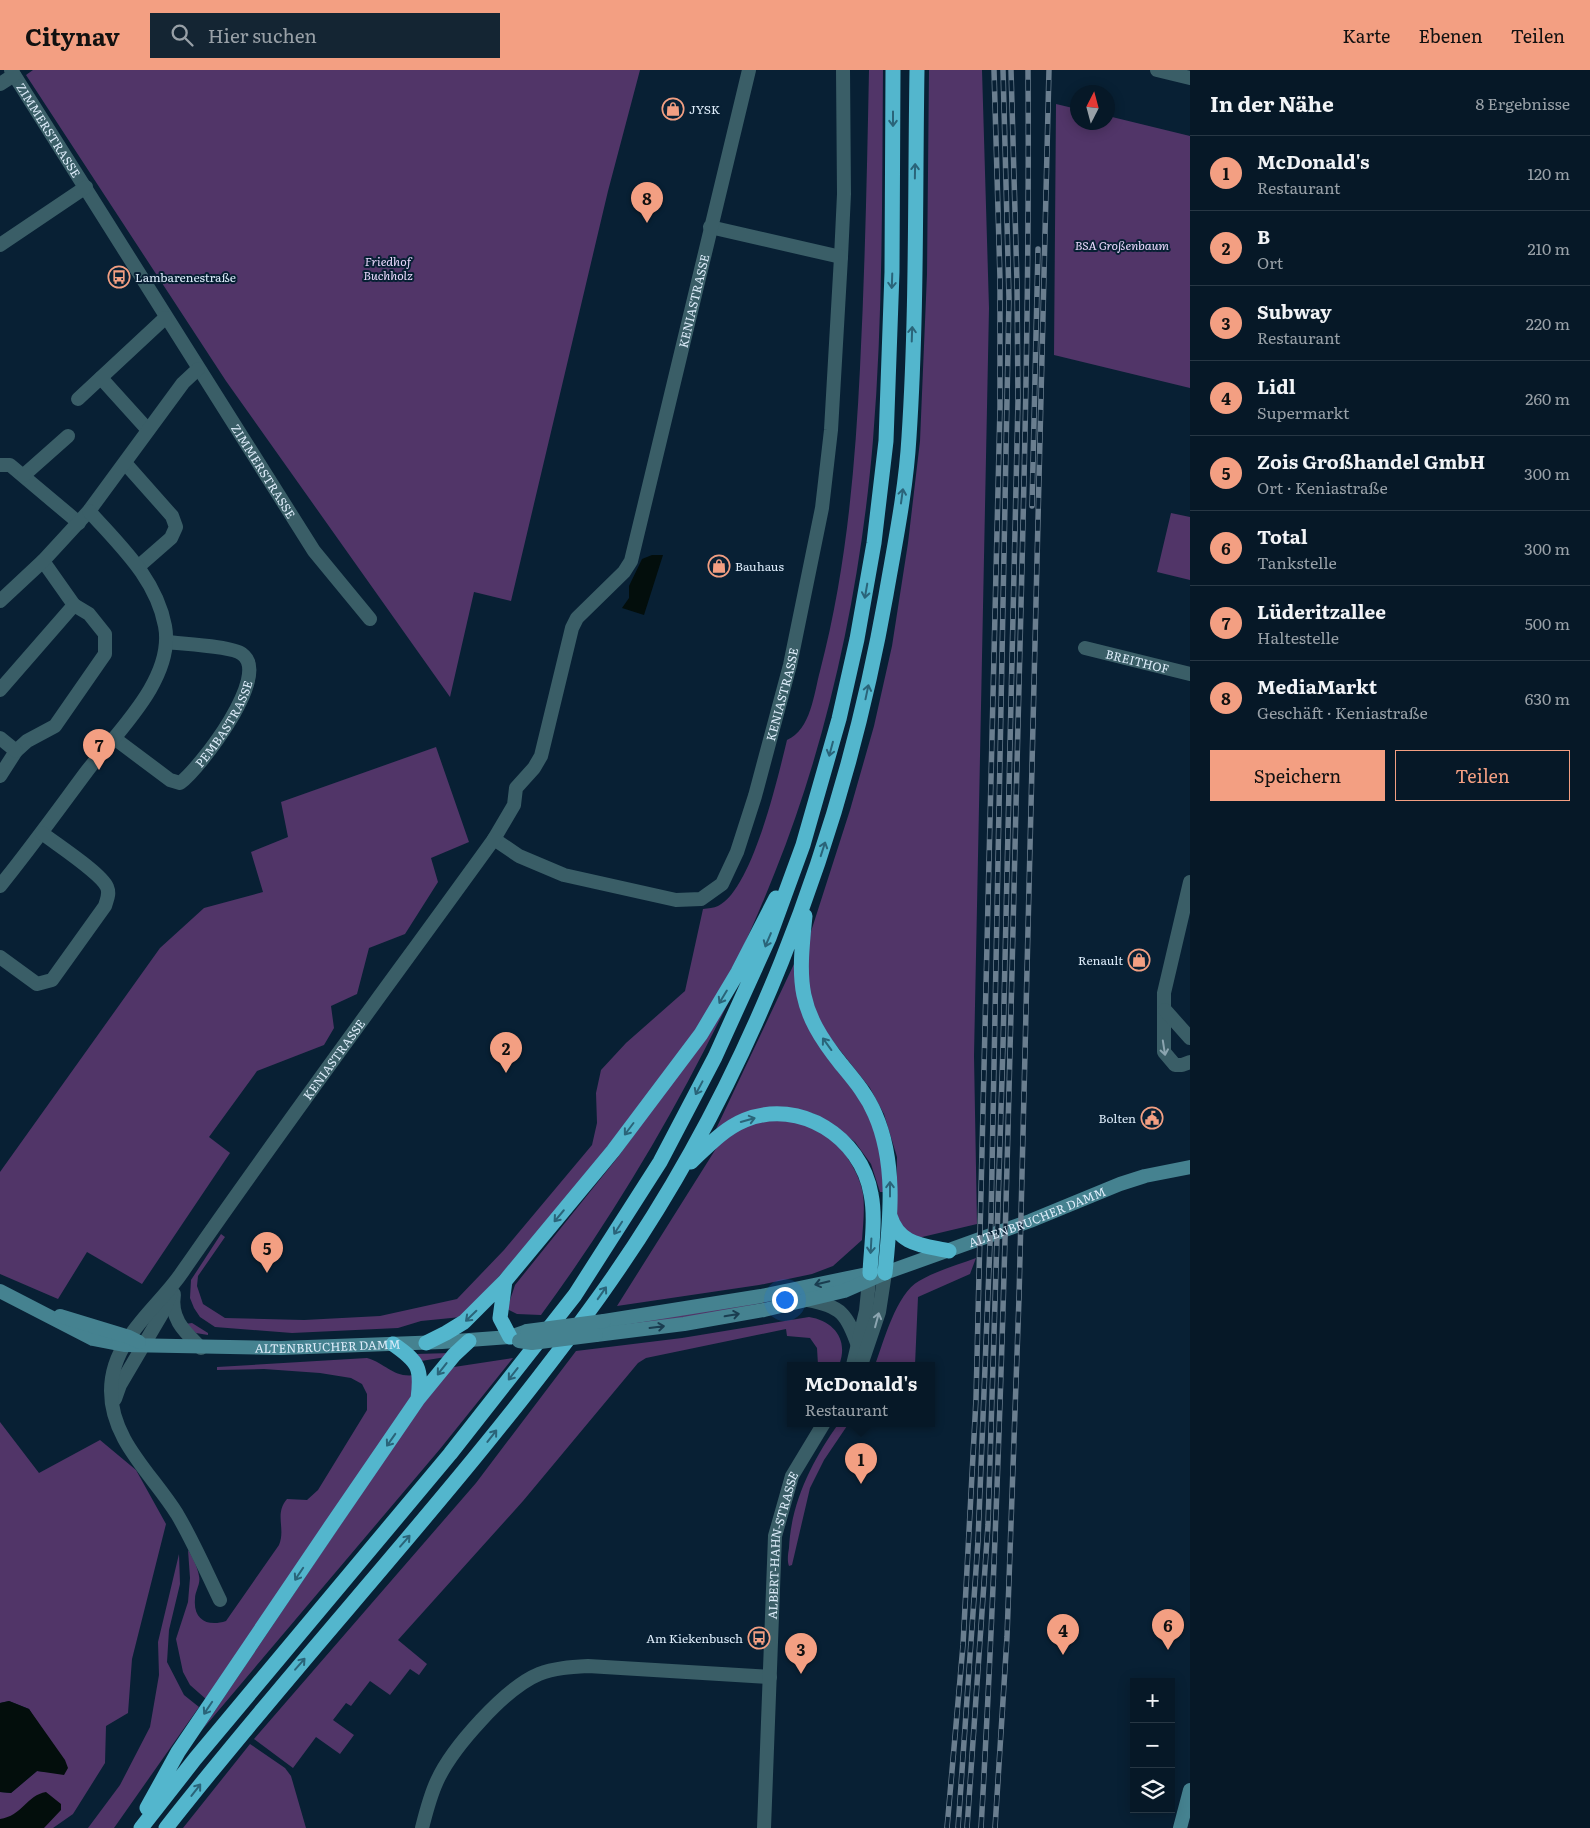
<!DOCTYPE html>
<html lang="de">
<head>
<meta charset="utf-8">
<style>
  body { margin:0; font-family:Literata,serif; background:#142533; color:#f1f3f6 }
  .controls { position:absolute; right:15px; bottom:15px; display:grid; overflow:hidden; border-radius:0px; box-shadow:0 2px 12px #0003 }
  .controls button { width:45px; height:45px; display:grid; place-items:center; padding:0; border:0; border-bottom:1px solid #273744; background:#061827; color:#f1f3f6; font:25px sans-serif }
  .compass { position:absolute; left:1070px; top:15px; width:45px; height:45px; border-radius:50%; background:#061827; box-shadow:0 2px 12px #0003; rotate:6deg }
  .you { position:absolute; left:784px; top:1229px; width:18px; height:18px; margin:-12px; border:4px solid #fff; border-radius:50%; background:#1a73e8; box-shadow:0 0 0 8px #1a73e833 }
  .badge { display:grid; place-items:center; width:32px; height:32px; border-radius:50%; background:#f39f82; color:#111; font-size:16px; font-weight:700 }
  .pin { position:absolute; translate:-50% -41px; filter:drop-shadow(0 1px 2px #0008) }
  .pin::after { content:''; position:absolute; top:26px; width:18px; height:15px; background:inherit; clip-path:polygon(0 0,100% 0,50% 100%) }
  .popup { position:absolute; left:787px; top:1292px; width:148px; height:65px; box-sizing:border-box; display:grid; place-content:center; border-radius:0px; background:#061827; filter:drop-shadow(0 1px 4px #0005); font-size:16px; white-space:nowrap; color:#98a0a7 }
  .popup b { font-size:19px; color:#f1f3f6 }
  .popup::after { content:''; position:absolute; left:50%; top:100%; margin-left:-10px; border:10px solid transparent; border-top-color:#061827 }
  .list { margin:0; padding:0; list-style:none }
  h2 { display:flex; justify-content:space-between; align-items:center; height:65px; margin:0; padding:0 20px; font-size:21px }
  h2 small { font-size:16px; font-weight:400; color:#98a0a7 }
  .list li { display:grid; grid-template-columns:32px 1fr auto; gap:15px; align-items:center; box-sizing:border-box; height:75px; padding:0 20px; border-top:1px solid #273744 }
  .list b { display:block; font-size:19px; white-space:nowrap }
  .list p { margin:0; font-size:16px; white-space:nowrap; color:#98a0a7 }
  .list em { font-size:16px; font-style:normal; color:#98a0a7 }
  .actions { display:flex; gap:10px; padding:15px 20px }
  .actions a { flex:1; padding:11px 0; border:1px solid #f39f82; border-radius:0px; text-align:center; font-size:18px; color:#f39f82 }
  .actions .main { background:#f39f82; color:#111 }
  .icon { flex:none; width:28px; height:28px; fill:none; stroke:currentColor; stroke-width:2; stroke-linecap:round; stroke-linejoin:round }
  .map { position:relative; flex:none; width:1190px; height:1758px; overflow:hidden }
  header { display:flex; align-items:center; gap:30px; box-sizing:border-box; height:70px; padding:0 25px; background:#f39f82; color:#111 }
  header strong { font-size:24px }
  nav { display:flex; gap:28px; margin-inline-start:auto; font-size:18px }
  .search { width:350px; height:45px; background:#142533; display:flex; align-items:center; gap:12px; box-sizing:border-box; padding:0 18px; border-radius:0px; color:#98a0a7; font-size:19px }
  main { display:flex }
  aside { flex:1; background:#061827 }
  .map>svg:first-child { display:block }
</style>
</head>
<body>
<header>
<strong>Citynav</strong>
<div class="search"><svg class="icon" aria-label="search" viewBox="0 0 24 24"><circle cx="10" cy="10" r="6"/><path d="M15 15l6 6"/></svg>Hier suchen</div>
<nav><a>Karte</a><a>Ebenen</a><a>Teilen</a></nav>
</header>
<main>
<div class="map">
<svg width="1190" height="1758" viewBox="0 0 1190 1758">
  <rect width="100%" height="100%" fill="#082034"/>
  <!-- green -->
  <path fill="#513568" d="M 33,0 L 640,0 L 608,121 L 511,531 L 474,522 L 450,627 L 226,311 L 26,5 Z
    M 869,0 L 883,0 C 882,123 883,247 873,370 C 861,514 829,668 775,802 C 753,857 729,913 697,962 C 678,990 655,1017 634,1043 C 579,1114 523,1183 461,1247 L 421,1251 L 398,1258 L 292,1263 L 215,1257 L 200,1247 L 194,1238 L 190,1228 L 191,1210 L 221,1164 L 225,1167 L 198,1206 L 197,1216 L 203,1234 L 225,1248 L 304,1250 L 380,1246 L 457,1229 L 504,1180 L 592,1075 L 597,1053 L 596,1023 L 601,1000 L 626,973 L 685,921 L 703,839 C 708,838 714,838 718,836 C 752,820 778,707 787,670 C 811,660 814,623 820,601 C 846,502 855,400 860,298 C 865,199 867,100 869,0 Z
    M 929,0 L 982,0 L 989,238 L 974,986 L 977,1154 L 918,1168 L 902,1159 L 896,1143 L 897,1087 L 884,1044 L 870,1018 L 820,955 L 808,923 L 807,874 L 850,740 L 874,656 L 892,576 L 908,473 L 920,371 L 927,204 Z
    M 1056,34 L 1077,39 L 1078,52 L 1108,52 L 1108,46 L 1190,66 L 1190,318 L 1054,285 Z
    M 1171,443 L 1190,447 L 1190,510 L 1157,502 Z
    M 436,677 L 469,772 L 431,788 L 438,812 L 405,864 L 369,878 L 357,924 L 331,936 L 334,958 L 324,975 L 257,1001 L 209,1067 L 230,1083 L 142,1214 L 87,1182 L 58,1229 L 0,1204 L 0,1102 L 160,878 L 204,838 L 263,822 L 251,782 L 288,767 L 281,732 Z
    M 794,894 L 795,902 L 871,1049 L 882,1089 L 883,1122 L 880,1122 L 871,1094 L 855,1072 L 829,1052 L 812,1043 L 716,1059 Z
    M 728,933 C 675,1042 613,1147 541,1245 L 517,1244 L 507,1239 L 515,1215 L 618,1087 Z
    M 769,1050 C 785,1050 807,1052 822,1061 C 840,1072 860,1103 863,1124 C 865,1139 863,1155 862,1170 L 833,1196 L 812,1204 L 759,1215 L 617,1236 L 717,1077 C 732,1060 747,1054 769,1050 Z
    M 976,1188 L 970,1204 L 918,1227 L 915,1295 L 875,1295 C 884,1271 896,1224 919,1211 C 936,1201 957,1195 976,1188 Z
    M 837,1215 C 760,1234 682,1253 603,1257 Z
    M 809,1247 C 834,1251 849,1270 839,1295 L 818,1295 L 817,1278 L 810,1268 L 787,1266 L 786,1259 L 646,1288 L 638,1293 L 523,1431 L 398,1570 L 427,1594 L 419,1605 L 410,1599 L 390,1625 L 370,1611 L 351,1636 L 346,1633 L 333,1650 L 354,1665 L 340,1684 L 316,1667 L 293,1698 L 254,1669 L 476,1413 L 576,1281 L 682,1268 Z
    M 192,1253 L 208,1263 L 208,1265 L 196,1263 L 185,1254 Z
    M 451,1283 L 446,1287 L 421,1291 L 416,1284 Z
    M 367,1288 C 387,1294 393,1308 415,1305 L 415,1325 L 207,1630 L 190,1615 L 183,1602 L 176,1569 L 188,1532 L 190,1508 L 188,1480 C 192,1486 198,1498 199,1506 C 201,1514 195,1521 195,1529 C 193,1550 208,1557 226,1551 L 279,1475 C 286,1458 274,1444 287,1429 L 307,1430 L 318,1420 L 367,1340 L 367,1324 L 362,1314 L 351,1308 L 320,1303 L 264,1299 L 217,1300 L 217,1297 Z
    M 513,1288 L 440,1379 L 202,1660 L 422,1334 L 446,1303 L 454,1297 Z
    M 0,1352 L 39,1403 L 100,1370 L 136,1400 L 166,1454 L 132,1589 L 128,1643 L 106,1656 L 105,1693 L 73,1744 L 53,1758 L 0,1758 L 0,1722 L 11,1723 L 37,1701 L 47,1702 L 45,1664 L 29,1639 L 9,1631 L 0,1633 Z
    M 839,1353 L 849,1353 L 824,1390 L 810,1418 L 792,1495 L 789,1496 C 787,1491 788,1484 789,1478 C 791,1432 813,1389 839,1353 Z
    M 179,1484 L 180,1514 L 169,1560 L 167,1592 L 184,1625 L 199,1637 L 114,1758 L 88,1758 L 120,1715 L 150,1657 L 159,1605 L 158,1572 Z
    M 250,1674 L 285,1698 L 291,1706 L 306,1758 L 183,1758 Z"/>
  <!-- water -->
  <path fill="#030e0c" d="M 652,485 L 663,485 L 644,545 L 622,538 L 629,528 L 629,516 L 642,489 Z
    M 9,1631 L 29,1639 L 65,1690 L 68,1698 L 64,1705 L 37,1701 L 11,1723 L 0,1722 L 0,1633 Z
    M 46,1722 L 61,1734 L 61,1740 L 44,1758 L 0,1758 L 0,1749 C 22,1746 27,1725 46,1722 Z"/>
  <g fill="none" stroke-linecap="round" stroke-linejoin="round">
    <!-- minor -->
    <g stroke="#3a5e67" stroke-width="14">
      <path id="s1" d="M 11,0 L 314,481 L 370,549"/>
      <path d="M 1157,0 L 1190,8"/>
      <path d="M 0,14 L 14,5"/>
      <path d="M 0,175 L 86,117"/>
      <path d="M 841,187 L 844,124 L 843,0"/>
      <path d="M 101,308 L 148,360"/>
      <path d="M 78,329 L 165,248"/>
      <path d="M 125,393 L 172,446 L 176,457 L 171,468 L 139,496"/>
      <path d="M 0,395 L 10,395 L 79,453"/>
      <path d="M 24,405 L 68,366"/>
      <path d="M 43,491 L 74,535"/>
      <path d="M 0,531 L 43,491 L 89,441 L 183,313 L 198,299"/>
      <path id="s2" d="M 1085,578 L 1190,604"/>
      <path d="M 0,620 L 74,535 L 89,544 L 105,564 L 105,584 L 55,656 L 27,671 L 16,681 L 0,706"/>
      <path d="M 0,668 L 16,681"/>
      <path id="s3" d="M 114,668 L 170,710 L 180,713 C 200,698 272,605 242,584 C 232,576 182,574 167,572"/>
      <path id="s4" d="M 494,769 L 519,786 L 564,805 L 676,830 L 701,829 L 722,814 L 737,782 L 755,726 L 790,595 L 822,438 L 831,360 L 841,187 L 710,157"/>
      <path d="M 1190,812 L 1164,923 L 1164,982 L 1175,995 L 1182,995 L 1190,992"/>
      <path d="M 0,816 C 30,779 58,740 87,701 C 116,663 175,609 165,556 C 156,508 120,476 89,441"/>
      <path d="M 0,887 L 37,914 L 52,910 L 105,836 C 107,829 110,824 107,817 C 101,803 56,774 42,763"/>
      <path d="M 1165,940 L 1190,968"/>
      <path d="M 174,1224 C 170,1249 184,1261 201,1278"/>
      <path d="M 808,1230 C 841,1236 847,1244 858,1276"/>
      <path d="M 853,1295 L 866,1241 L 869,1211"/>
      <path d="M 861,1295 L 879,1242 L 885,1203"/>
      <path d="M 115,1329 L 120,1315 L 163,1242 L 171,1223"/>
      <path id="s5" d="M 220,1530 C 206,1501 193,1471 177,1444 C 152,1404 111,1370 111,1321 C 111,1302 118,1284 128,1269 C 144,1244 167,1225 183,1201 C 284,1055 390,913 494,769 L 514,735 L 516,718 L 534,698 L 541,686 L 572,558 L 577,548 L 624,502 L 631,491 L 749,0"/>
      <path d="M 422,1758 C 426,1742 430,1726 437,1711 C 452,1678 505,1618 539,1604 C 554,1598 571,1597 588,1596 L 770,1607"/>
      <path id="s6" d="M 764,1758 L 775,1466 L 792,1406 L 824,1353"/>
    </g>
    <!-- secondary -->
    <g stroke="#458290" stroke-width="14">
      <path id="s7" d="M 0,1221 L 93,1269 L 124,1275 L 281,1278 L 442,1272 L 510,1267 L 527,1261"/>
      <path d="M 60,1246 L 129,1267 L 139,1272"/>
      <path d="M 604,1251 L 761,1226 L 872,1203"/>
      <path id="s8" d="M 596,1265 L 684,1254 L 764,1240 L 844,1221 L 885,1203 L 1030,1151 L 1120,1114 L 1145,1106 L 1190,1097"/>
      <path d="M 1180,1758 L 1190,1720"/>
    </g>
    <!-- motorway -->
    <path stroke="#53b6cd" stroke-width="15" d="M 805,846 C 798,914 797,939 841,994 C 855,1011 867,1025 875,1044 C 897,1094 890,1151 885,1203
      M 691,1092 C 707,1077 723,1059 745,1050 C 800,1028 861,1067 871,1124 C 876,1149 871,1178 870,1203
      M 890,1146 C 899,1175 922,1175 949,1181
      M 505,1211 L 500,1248 L 510,1267
      M 426,1273 L 446,1263 L 464,1252 L 505,1211 L 613,1081 L 701,964 L 738,902 L 776,828
      M 393,1274 C 419,1292 422,1298 418,1329
      M 147,1738 L 178,1682 L 331,1456 L 418,1329 L 454,1285 L 469,1271
      M 141,1758 L 195,1689 L 450,1384 L 575,1225 L 660,1092 L 715,987 L 769,868 L 803,775 L 839,649 L 857,569 L 874,473 L 886,371 L 892,202 L 893,0
      M 166,1758 C 307,1578 466,1412 599,1227 C 747,1021 842,773 886,525 C 895,473 906,420 909,367 C 917,245 915,122 917,0"/>
    <!-- rail casing -->
    <g stroke="#6a7e8f" stroke-width="5.5">
      <path id="rail" d="M 1032,436 L 1038,179
        M 947,1758 L 963,1575 L 976,1329 L 1000,337 L 1000,209 L 994,0
        M 958,1758 L 978,1471 L 991,1149 L 1009,228 L 1003,0
        M 967,1758 L 988,1455 L 1003,976 L 1018,331 L 1017,213 L 1011,0
        M 981,1758 C 1000,1431 1007,1105 1015,778 C 1021,518 1030,259 1028,0
        M 995,1758 L 1007,1567 L 1019,1228 L 1049,0"/>
    </g>
    <!-- rail -->
    <use href="#rail" stroke="#082034" stroke-width="4" stroke-dasharray="11" stroke-linecap="butt"/>
    <!-- secondary-bridge -->
    <path stroke="#458290" stroke-width="14" d="M 527,1261 L 604,1251
      M 519,1271 L 532,1273 L 596,1265"/>
  </g>
  <!-- one-way arrows -->
  <defs><path id="oneway-shaft" d="M-6 0H5M1.5-3L5.5 0L1.5 3" fill="none" stroke-width="1.6" stroke-linecap="round" stroke-linejoin="round" transform="scale(1.25)"/></defs>
  <g stroke="#2a6479">
    <use href="#oneway-shaft" transform="translate(893 49) rotate(90)"/>
    <use href="#oneway-shaft" transform="translate(915 101) rotate(-89)"/>
    <use href="#oneway-shaft" transform="translate(892 211) rotate(92)"/>
    <use href="#oneway-shaft" transform="translate(912 264) rotate(-88)"/>
    <use href="#oneway-shaft" transform="translate(902 426) rotate(-82)"/>
    <use href="#oneway-shaft" transform="translate(866 521) rotate(100)"/>
    <use href="#oneway-shaft" transform="translate(867 622) rotate(-78)"/>
    <use href="#oneway-shaft" transform="translate(831 679) rotate(105)"/>
    <use href="#oneway-shaft" transform="translate(823 779) rotate(-72)"/>
    <use href="#oneway-shaft" transform="translate(768 870) rotate(113)"/>
    <use href="#oneway-shaft" transform="translate(723 927) rotate(121)"/>
    <use href="#oneway-shaft" transform="translate(827 974) rotate(-126)"/>
    <use href="#oneway-shaft" transform="translate(699 1018) rotate(118)"/>
    <use href="#oneway-shaft" transform="translate(748 1050) rotate(-16)"/>
    <use href="#oneway-shaft" transform="translate(629 1059) rotate(127)"/>
    <use href="#oneway-shaft" transform="translate(890 1119) rotate(-90)"/>
    <use href="#oneway-shaft" transform="translate(559 1146) rotate(130)"/>
    <use href="#oneway-shaft" transform="translate(618 1158) rotate(123)"/>
    <use href="#oneway-shaft" transform="translate(871 1176) rotate(93)"/>
    <use href="#oneway-shaft" transform="translate(602 1223) rotate(-55)"/>
    <use href="#oneway-shaft" transform="translate(471 1246) rotate(136)"/>
    <use href="#oneway-shaft" transform="translate(442 1299) rotate(128)"/>
    <use href="#oneway-shaft" transform="translate(513 1304) rotate(128)"/>
    <use href="#oneway-shaft" transform="translate(492 1366) rotate(-52)"/>
    <use href="#oneway-shaft" transform="translate(391 1370) rotate(125)"/>
    <use href="#oneway-shaft" transform="translate(405 1471) rotate(-49)"/>
    <use href="#oneway-shaft" transform="translate(299 1504) rotate(124)"/>
    <use href="#oneway-shaft" transform="translate(300 1594) rotate(-49)"/>
    <use href="#oneway-shaft" transform="translate(208 1638) rotate(124)"/>
    <use href="#oneway-shaft" transform="translate(196 1720) rotate(-52)"/>
  </g>
  <g stroke="#8ca5b0">
    <use href="#oneway-shaft" transform="translate(1164 978) rotate(81)"/>
    <use href="#oneway-shaft" transform="translate(877 1250) rotate(-75)"/>
  </g>
  <g stroke="#1a3d50">
    <use href="#oneway-shaft" transform="translate(822 1213) rotate(167)"/>
    <use href="#oneway-shaft" transform="translate(732 1245) rotate(-10)"/>
    <use href="#oneway-shaft" transform="translate(657 1257) rotate(-7)"/>
  </g>
  <!-- icons -->
  <defs>
    <g id="shop-ring" transform="scale(1.125)"><circle r="9.5" fill="#082034" stroke="#f39f82" stroke-width="1.5"/><path d="M-5-2.5h2.3a2.7 3.5 0 0 1 5.4 0H5L5.5 6h-11ZM-1.5-2.5h3a1.5 2.3 0 0 0-3 0Z" fill="#f39f82"/></g>
    <g id="bus-ring" transform="scale(1.125)"><circle r="9.5" fill="#082034" stroke="#f39f82" stroke-width="1.5"/><path d="M-5-6H5V4H4V6H2V4H-2V6H-4V4H-5ZM-3.5-4V0h7V-4ZM-3.5 1.2v1.5H-2V1.2ZM2 1.2v1.5H3.5V1.2Z" fill="#f39f82"/></g>
    <g id="civic-ring" transform="scale(1.125)"><circle r="9.5" fill="#082034" stroke="#f39f82" stroke-width="1.5"/><path d="M-.6-6.5H3V-4.5H.6V-3L4-1V1h2V6H-6V1h2V-1L-.6-3ZM-1.2 2.5V6h2.4V2.5Z" fill="#f39f82"/></g>
  </defs>
  <g fill-rule="evenodd">
    <use href="#shop-ring" x="673" y="39"/>
    <use href="#bus-ring" x="119" y="207"/>
    <use href="#shop-ring" x="719" y="496"/>
    <use href="#shop-ring" x="1139" y="890"/>
    <use href="#civic-ring" x="1152" y="1048"/>
    <use href="#bus-ring" x="759" y="1568"/>
  </g>
  <g text-anchor="middle" dominant-baseline="central" stroke-width="4" stroke-linejoin="round" paint-order="stroke">
    <!-- poi labels -->
    <g font-size="12" fill="#ddecfa" stroke="#082034" text-anchor="start">
      <text x="689" y="39">JYSK</text>
      <text x="135" y="207">Lambarenestraße</text>
      <text x="735" y="496">Bauhaus</text>
      <text x="1123" y="890" text-anchor="end">Renault</text>
      <text x="1136" y="1048" text-anchor="end">Bolten</text>
      <text x="743" y="1568" text-anchor="end">Am Kiekenbusch</text>
    </g>
    <!-- street labels -->
    <g font-size="12" fill="#ddecfa" stroke="#082034">
      <text stroke="none"><textPath href="#s1" startOffset="71">ZIMMERSTRASSE</textPath></text>
      <text stroke="none"><textPath href="#s5" startOffset="1500">KENIASTRASSE</textPath></text>
      <text stroke="none"><textPath href="#s1" startOffset="474">ZIMMERSTRASSE</textPath></text>
      <text stroke="none"><textPath href="#s2" startOffset="54">BREITHOF</textPath></text>
      <text stroke="none"><textPath href="#s4" startOffset="444">KENIASTRASSE</textPath></text>
      <text stroke="none"><textPath href="#s3" startOffset="155">PEMBASTRASSE</textPath></text>
      <text stroke="none"><textPath href="#s5" startOffset="641">KENIASTRASSE</textPath></text>
      <text stroke="none"><textPath href="#s8" startOffset="459">ALTENBRUCHER DAMM</textPath></text>
      <text stroke="none"><textPath href="#s7" startOffset="340">ALTENBRUCHER DAMM</textPath></text>
      <text stroke="none"><textPath href="#s6" startOffset="284">ALBERT-HAHN-STRASSE</textPath></text>
    </g>
    <!-- park labels -->
    <g font-size="12" font-style="italic" fill="#e9d8fc" stroke="#082034">
      <text x="1122" y="175">BSA Großenbaum</text>
      <text x="388" y="191">Friedhof<tspan x="388" dy="14">Buchholz</tspan></text>
    </g>
  </g>
</svg>
<div class="controls">
<button>+</button>
<button>−</button>
<button><svg class="icon" aria-label="layers" viewBox="0 0 24 24"><path d="M12 4l9 5-9 5-9-5zM3 14l9 5 9-5"/></svg></button>
</div>
<svg class="compass" viewBox="-18 -18 36 36"><path d="M0-13l5 13h-10z" fill="#e53935"/><path d="M0 13l5-13h-10z" fill="#98a0a7"/></svg>
<div class="you"></div>
<div class="pin badge" style="left:861px;top:1414px">1</div>
<div class="popup"><b>McDonald's</b>Restaurant</div>
<div class="pin badge" style="left:506px;top:1003px">2</div>
<div class="pin badge" style="left:801px;top:1604px">3</div>
<div class="pin badge" style="left:1063px;top:1585px">4</div>
<div class="pin badge" style="left:267px;top:1203px">5</div>
<div class="pin badge" style="left:1168px;top:1580px">6</div>
<div class="pin badge" style="left:99px;top:700px">7</div>
<div class="pin badge" style="left:647px;top:153px">8</div>
</div>
<aside>
<h2>In der Nähe<small>8 Ergebnisse</small></h2>
<ul class="list">
<li><span class="badge">1</span><div><b>McDonald's</b><p>Restaurant</p></div><em>120 m</em></li>
<li><span class="badge">2</span><div><b>B</b><p>Ort</p></div><em>210 m</em></li>
<li><span class="badge">3</span><div><b>Subway</b><p>Restaurant</p></div><em>220 m</em></li>
<li><span class="badge">4</span><div><b>Lidl</b><p>Supermarkt</p></div><em>260 m</em></li>
<li><span class="badge">5</span><div><b>Zois Großhandel GmbH</b><p>Ort · Keniastraße</p></div><em>300 m</em></li>
<li><span class="badge">6</span><div><b>Total</b><p>Tankstelle</p></div><em>300 m</em></li>
<li><span class="badge">7</span><div><b>Lüderitzallee</b><p>Haltestelle</p></div><em>500 m</em></li>
<li><span class="badge">8</span><div><b>MediaMarkt</b><p>Geschäft · Keniastraße</p></div><em>630 m</em></li>
</ul>
<div class="actions"><a class="main">Speichern</a><a>Teilen</a></div>
</aside>
</main>
</body>
</html>
